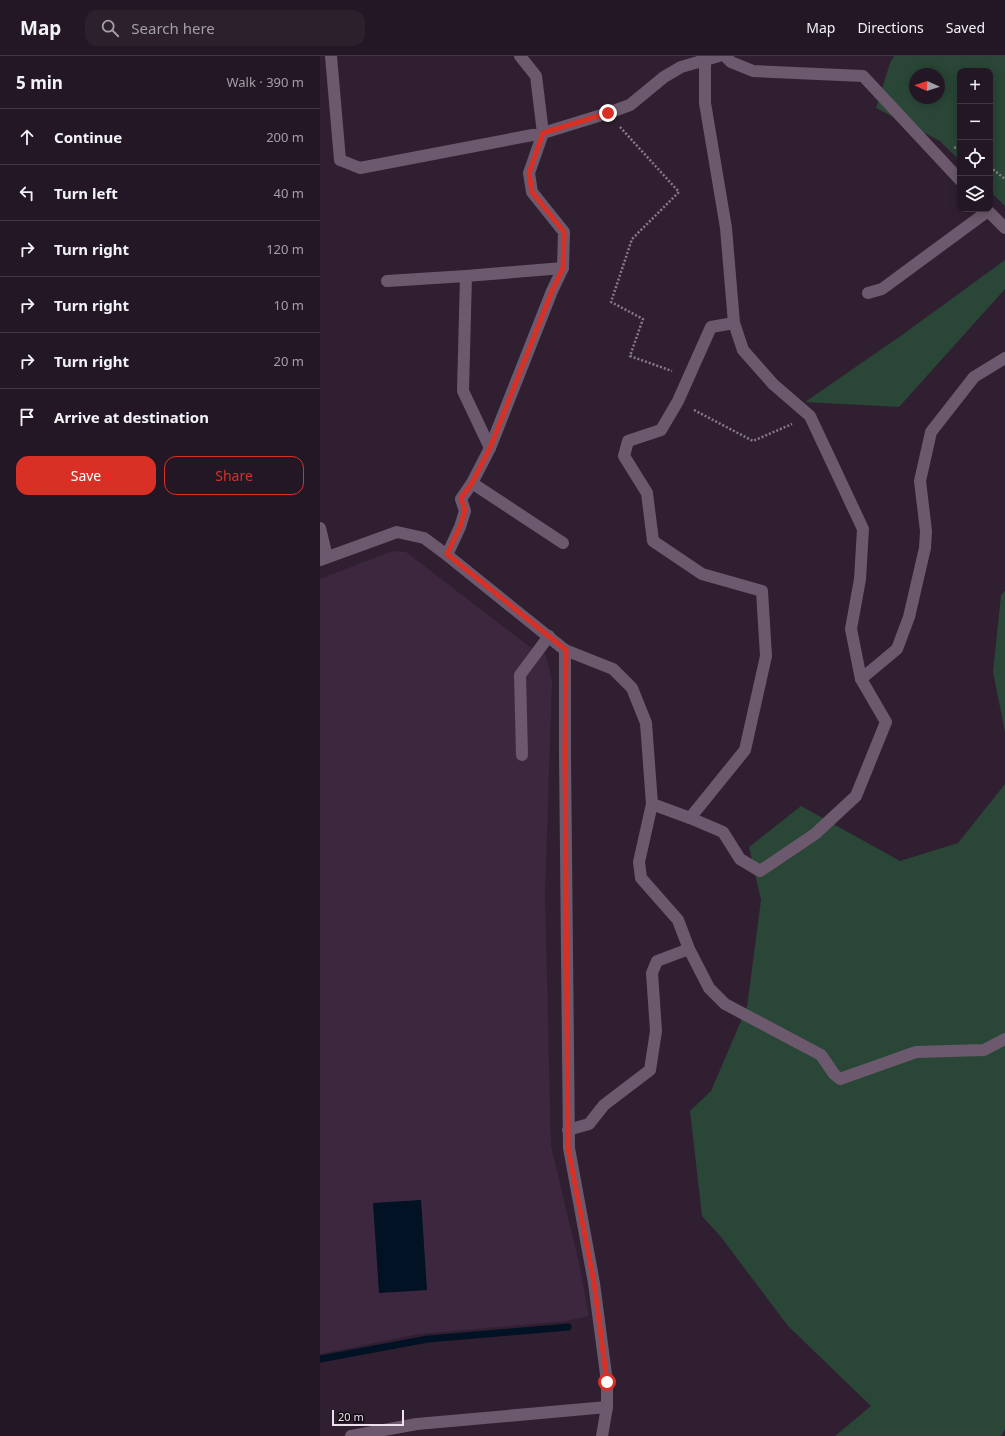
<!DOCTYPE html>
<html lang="en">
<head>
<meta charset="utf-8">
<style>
  body { margin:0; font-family:"Noto Sans",sans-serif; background:#2c202d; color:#f1f3f6 }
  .controls { position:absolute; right:12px; top:12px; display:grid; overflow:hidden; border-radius:8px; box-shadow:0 2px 10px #0003 }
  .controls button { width:36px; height:36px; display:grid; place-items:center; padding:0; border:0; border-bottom:1px solid #413642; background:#241725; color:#f1f3f6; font:20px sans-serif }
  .compass { position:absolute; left:589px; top:12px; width:36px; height:36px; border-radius:50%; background:#241725; box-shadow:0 2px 10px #0003; rotate:273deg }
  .scale { position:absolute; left:12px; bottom:10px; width:72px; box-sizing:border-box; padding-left:4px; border:2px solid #ece0ec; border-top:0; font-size:11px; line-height:14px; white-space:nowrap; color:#ece0ec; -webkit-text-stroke:3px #130c14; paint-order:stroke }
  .stop { position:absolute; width:12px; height:12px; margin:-9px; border:3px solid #d93025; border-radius:50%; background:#fff }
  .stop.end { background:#d93025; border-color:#fff; box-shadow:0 1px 4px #0008 }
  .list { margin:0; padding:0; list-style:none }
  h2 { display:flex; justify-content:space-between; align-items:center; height:52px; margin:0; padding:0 16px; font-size:17px }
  h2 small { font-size:13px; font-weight:400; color:#a39fa7 }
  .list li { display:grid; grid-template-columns:26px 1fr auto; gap:12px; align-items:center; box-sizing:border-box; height:56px; padding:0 16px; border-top:1px solid #413642 }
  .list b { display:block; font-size:15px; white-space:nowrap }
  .list em { font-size:13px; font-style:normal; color:#a39fa7 }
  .actions { display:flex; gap:8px; padding:12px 16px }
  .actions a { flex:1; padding:9px 0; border:1px solid #d93025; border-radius:12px; text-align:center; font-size:14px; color:#d93025 }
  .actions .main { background:#d93025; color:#fff }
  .icon { flex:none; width:22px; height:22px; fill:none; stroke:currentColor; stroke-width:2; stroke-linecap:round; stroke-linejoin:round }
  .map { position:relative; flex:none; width:685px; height:1380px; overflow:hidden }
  header { display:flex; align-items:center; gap:24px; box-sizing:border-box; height:56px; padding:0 20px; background:#241725; border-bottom:1px solid #413642 }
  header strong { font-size:19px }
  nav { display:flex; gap:22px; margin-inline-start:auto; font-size:14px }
  .search { width:280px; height:36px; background:#2c202d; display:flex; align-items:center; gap:10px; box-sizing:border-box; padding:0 14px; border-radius:12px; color:#a39fa7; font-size:15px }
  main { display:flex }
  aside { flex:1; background:#241725 }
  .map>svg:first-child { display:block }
</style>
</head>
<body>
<header>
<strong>Map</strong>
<div class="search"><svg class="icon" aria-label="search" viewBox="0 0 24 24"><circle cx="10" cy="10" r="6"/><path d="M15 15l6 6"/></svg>Search here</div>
<nav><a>Map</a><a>Directions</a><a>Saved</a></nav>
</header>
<main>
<aside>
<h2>5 min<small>Walk · 390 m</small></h2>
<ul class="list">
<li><svg class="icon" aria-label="ahead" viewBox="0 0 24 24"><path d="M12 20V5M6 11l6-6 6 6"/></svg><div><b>Continue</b></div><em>200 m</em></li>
<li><svg class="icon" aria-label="left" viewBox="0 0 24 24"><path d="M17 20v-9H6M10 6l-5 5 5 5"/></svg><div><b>Turn left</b></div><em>40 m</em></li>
<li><svg class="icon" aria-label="right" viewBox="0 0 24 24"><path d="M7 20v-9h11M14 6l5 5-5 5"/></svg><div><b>Turn right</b></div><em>120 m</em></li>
<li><svg class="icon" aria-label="right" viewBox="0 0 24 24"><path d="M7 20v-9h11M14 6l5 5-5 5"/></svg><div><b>Turn right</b></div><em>10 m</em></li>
<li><svg class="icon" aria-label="right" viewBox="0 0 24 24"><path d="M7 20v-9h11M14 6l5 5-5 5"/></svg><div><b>Turn right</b></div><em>20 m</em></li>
<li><svg class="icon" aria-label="arrive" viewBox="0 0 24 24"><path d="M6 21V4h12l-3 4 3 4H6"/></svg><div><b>Arrive at destination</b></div></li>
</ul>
<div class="actions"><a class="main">Save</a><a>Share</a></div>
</aside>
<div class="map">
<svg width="685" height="1380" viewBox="0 0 685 1380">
  <rect width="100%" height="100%" fill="#301f31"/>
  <!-- built -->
  <path fill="#3c273e" d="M 72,495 L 86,496 L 210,591 L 226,599 L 232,625 L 225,839 L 231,1090 L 259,1207 L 269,1260 L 247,1265 L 99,1278 L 0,1298 L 0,523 Z"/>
  <!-- green -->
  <path fill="#294636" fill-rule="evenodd" d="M 574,0 L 685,0 L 685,150 L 670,135 L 670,15 L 640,15 L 640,105 L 620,85 L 556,52 L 570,7 ZM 595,18 L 619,18 L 619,42 L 595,42 Z
    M 685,204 L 685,233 L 579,351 L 485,346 L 582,279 Z
    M 685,535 L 685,676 L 673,616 L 681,539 Z
    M 685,728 L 685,1373 L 681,1380 L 515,1380 L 551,1350 L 468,1270 L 401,1181 L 382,1160 L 370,1055 L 391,1035 L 427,951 L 441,844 L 429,791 L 481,750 L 580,805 L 638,787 Z"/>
  <!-- water -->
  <path fill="#011224" d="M 101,1144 L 107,1234 L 59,1237 L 53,1147 Z"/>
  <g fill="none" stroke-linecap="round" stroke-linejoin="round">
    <!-- stream -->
    <path stroke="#011224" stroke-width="7" d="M 0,1303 L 108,1283 L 248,1271"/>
    <!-- path -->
    <path stroke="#897a8a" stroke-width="2.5" stroke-dasharray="2 2" stroke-linecap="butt" d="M 300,71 L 359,136 L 312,183 L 291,246 L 323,263 L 310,300 L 352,315
      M 634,92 L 640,90
      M 670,111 L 685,123
      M 374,354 L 433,385 L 472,368"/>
    <!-- service -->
    <path stroke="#6c596d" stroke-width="12" d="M 405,0 L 411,6 L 433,15 L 543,20 L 640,124
      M 223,77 L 288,57 L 310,49 L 344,21 L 361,11 L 399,0
      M 666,153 L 685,172
      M 146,220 L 143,335 L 170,392
      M 67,225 L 146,220 L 243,212
      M 548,237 L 562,233 L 668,155
      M 152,427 L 243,487
      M 202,699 L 200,619 L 229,580
      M 370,762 L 403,776 L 420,803 L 440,815 L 495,778 L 536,740 L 566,666 L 541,623 L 531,573 L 540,523 L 543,473 L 490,360 L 453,328 L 423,294 L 414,267 L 406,172 L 385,47 L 385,0"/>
    <!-- minor -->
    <path stroke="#6c596d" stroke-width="12" d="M 11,0 L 20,104 L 40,112 L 223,77
      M 0,472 L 7,501
      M 127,499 L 140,471 L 145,455 L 141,443 L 152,427 L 170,392 L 232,235 L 243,212 L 244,176 L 212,136 L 209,117 L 223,77 L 216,20 L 200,0
      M 245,594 L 293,613 L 312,632 L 326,667 L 332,748 L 319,806 L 321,822 L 358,864 L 369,893 L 389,932 L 405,948 L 501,999 L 514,1018 L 520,1023 L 596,996 L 664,994 L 685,983
      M 541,623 L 577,593 L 589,561 L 605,492 L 606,475 L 600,425 L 611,376 L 654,321 L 685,302
      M 332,748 L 370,762 L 425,694 L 446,600 L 442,535 L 382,518 L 333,485 L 327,437 L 304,400 L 308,385 L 341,374 L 358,345 L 391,271 L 414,267
      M 248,1074 L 269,1068 L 284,1049 L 330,1014 L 336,975 L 332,917 L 337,905 L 369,893
      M 282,1380 L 287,1351"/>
    <!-- tertiary -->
    <path stroke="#6c596d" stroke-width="12" d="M 0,504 L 77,476 L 104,482 L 127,499 L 245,594 L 245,699 L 249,1092 L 274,1227 L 287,1326 L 287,1351 L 97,1368 L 31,1380"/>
  </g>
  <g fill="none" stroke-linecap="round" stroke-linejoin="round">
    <!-- route -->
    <path stroke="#d93025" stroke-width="5" d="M 287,1326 L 274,1227 L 248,1092 L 245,699 L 246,594 L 127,498 L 140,471 L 145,454 L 141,442 L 152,427 L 170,392 L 232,235 L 243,212 L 244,176 L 212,136 L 209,117 L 223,77 L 288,57"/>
  </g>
</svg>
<div class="controls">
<button>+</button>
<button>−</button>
<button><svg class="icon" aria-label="locate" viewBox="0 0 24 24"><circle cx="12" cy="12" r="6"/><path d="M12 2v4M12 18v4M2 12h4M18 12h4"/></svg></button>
<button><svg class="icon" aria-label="layers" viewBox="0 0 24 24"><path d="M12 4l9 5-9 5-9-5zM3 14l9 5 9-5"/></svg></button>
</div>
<svg class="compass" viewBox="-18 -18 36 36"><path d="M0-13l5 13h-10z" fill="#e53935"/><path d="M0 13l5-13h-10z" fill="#a39fa7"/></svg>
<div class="scale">20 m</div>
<div class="stop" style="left:287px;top:1326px"></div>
<div class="stop end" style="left:288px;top:57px"></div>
</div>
</main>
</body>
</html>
